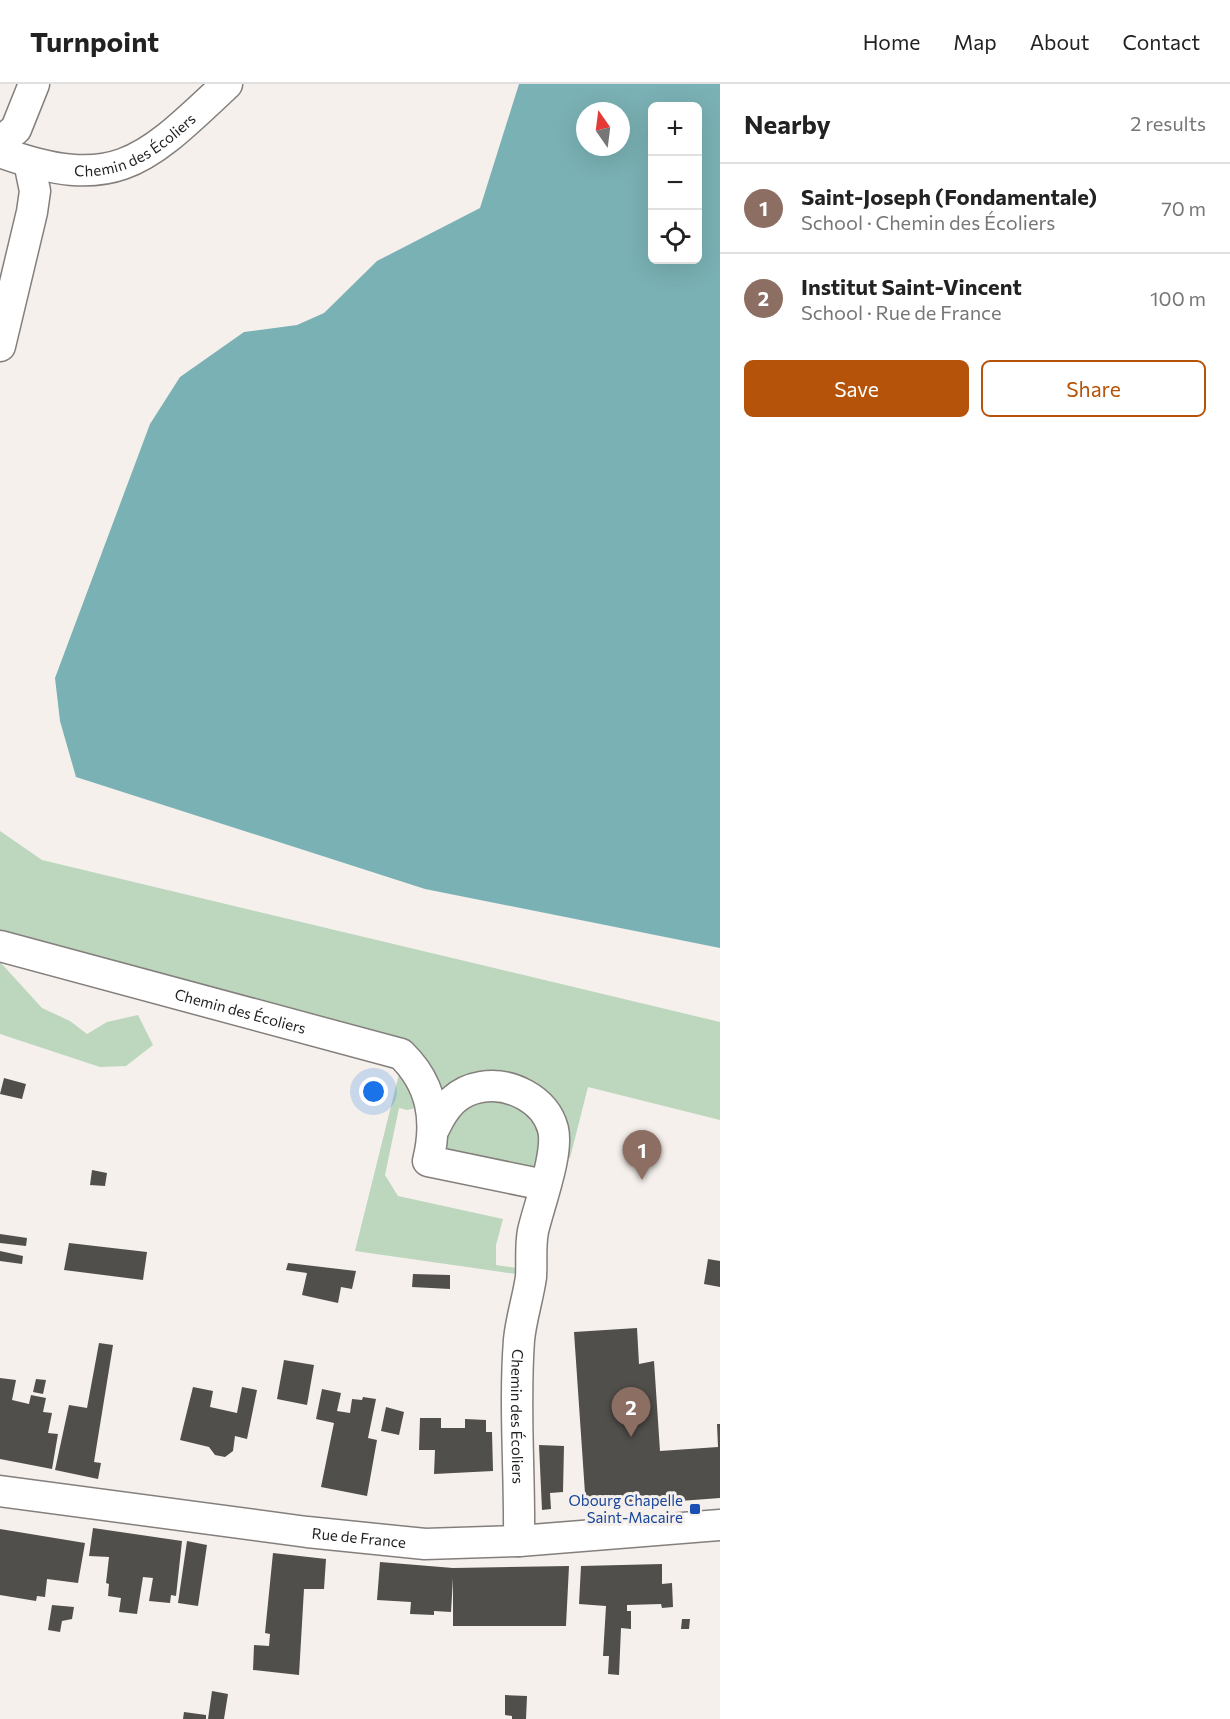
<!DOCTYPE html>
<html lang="en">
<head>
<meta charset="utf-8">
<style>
  body { margin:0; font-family:Commissioner,sans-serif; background:#f2f2f2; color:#222 }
  .controls { position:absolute; right:18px; top:18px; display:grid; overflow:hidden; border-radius:9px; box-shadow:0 6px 24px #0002 }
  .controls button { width:54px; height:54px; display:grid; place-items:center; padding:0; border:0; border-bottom:2px solid #e0e0e0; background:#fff; color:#222; font:30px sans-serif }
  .compass { position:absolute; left:576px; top:18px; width:54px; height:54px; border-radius:50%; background:#fff; box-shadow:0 6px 24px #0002; rotate:346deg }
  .you { position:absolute; left:374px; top:1008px; width:21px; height:21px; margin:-15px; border:4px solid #fff; border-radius:50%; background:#1a73e8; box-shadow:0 0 0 9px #1a73e833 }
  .badge { display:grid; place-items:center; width:39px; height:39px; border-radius:50%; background:#b45309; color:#fff; font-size:20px; font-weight:700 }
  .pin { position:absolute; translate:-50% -50px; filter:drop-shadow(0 2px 3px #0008) }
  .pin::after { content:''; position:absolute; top:32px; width:21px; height:18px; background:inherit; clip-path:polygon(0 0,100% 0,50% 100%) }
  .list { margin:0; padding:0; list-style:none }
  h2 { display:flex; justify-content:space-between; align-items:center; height:78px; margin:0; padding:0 24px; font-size:26px }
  h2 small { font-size:20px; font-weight:400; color:#767676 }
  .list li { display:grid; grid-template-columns:39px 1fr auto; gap:18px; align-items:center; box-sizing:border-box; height:90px; padding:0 24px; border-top:2px solid #e0e0e0 }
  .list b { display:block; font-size:22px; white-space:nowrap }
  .list p { margin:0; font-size:20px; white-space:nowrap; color:#767676 }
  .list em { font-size:20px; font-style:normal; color:#767676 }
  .actions { display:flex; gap:12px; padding:18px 24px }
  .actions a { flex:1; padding:14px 0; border:2px solid #b45309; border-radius:9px; text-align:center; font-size:21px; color:#b45309 }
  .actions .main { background:#b45309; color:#fff }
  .icon { flex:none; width:33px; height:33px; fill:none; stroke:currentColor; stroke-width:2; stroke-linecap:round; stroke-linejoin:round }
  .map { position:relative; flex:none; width:720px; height:1635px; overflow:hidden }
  header { display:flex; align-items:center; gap:36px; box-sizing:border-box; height:84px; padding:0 30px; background:#fff; border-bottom:2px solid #e0e0e0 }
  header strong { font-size:28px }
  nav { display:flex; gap:33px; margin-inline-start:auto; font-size:21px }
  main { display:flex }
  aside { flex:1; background:#fff }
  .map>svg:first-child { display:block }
</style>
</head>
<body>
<header>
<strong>Turnpoint</strong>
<nav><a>Home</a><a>Map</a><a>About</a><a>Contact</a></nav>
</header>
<main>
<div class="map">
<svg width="720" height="1635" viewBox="0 0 720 1635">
  <rect width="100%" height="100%" fill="#f5f0ec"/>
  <!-- green -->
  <path fill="#bcd7be" d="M 0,747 L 42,776 L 720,938 L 720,1036 L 588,1003 L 570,1074 L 554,1071 L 544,1101 L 428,1077 L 416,1024 L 407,1026 L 399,1024 L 385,1091 L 398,1112 L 503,1135 L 496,1161 L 496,1181 L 517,1184 L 516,1190 L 355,1167 L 399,990 L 421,994 L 283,927 L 0,847 Z
    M 0,878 L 42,924 L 70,937 L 87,950 L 107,938 L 138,931 L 153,961 L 126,982 L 100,983 L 0,950 Z"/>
  <!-- water -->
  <path fill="#7ab1b4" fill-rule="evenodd" d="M 519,0 L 720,0 L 720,864 L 425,805 L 76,693 L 60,637 L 55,594 L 150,340 L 180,293 L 244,248 L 297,241 L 324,229 L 377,177 L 480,124 ZM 652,22 L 698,22 L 698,176 L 652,176 ZM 585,27 L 621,27 L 621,63 L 585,63 Z"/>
  <!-- building -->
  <path fill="#514f4b" d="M 4,994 L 26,1000 L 22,1015 L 0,1010 Z
    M 92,1086 L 107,1089 L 105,1102 L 90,1101 Z
    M 0,1150 L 27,1154 L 26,1162 L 0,1159 Z
    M 69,1159 L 147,1168 L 143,1196 L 64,1186 Z
    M 0,1167 L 23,1172 L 22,1180 L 0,1177 Z
    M 708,1175 L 720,1177 L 720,1203 L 704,1200 Z
    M 288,1179 L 356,1187 L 352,1205 L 341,1203 L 338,1219 L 302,1211 L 307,1189 L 286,1186 Z
    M 413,1190 L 450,1191 L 450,1205 L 412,1203 Z
    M 637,1244 L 639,1280 L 654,1277 L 660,1367 L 718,1363 L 717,1340 L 720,1340 L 720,1414 L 586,1424 L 574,1248 Z
    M 99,1259 L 113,1261 L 94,1378 L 101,1379 L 98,1395 L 55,1386 L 69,1321 L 87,1324 Z
    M 284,1276 L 314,1281 L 307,1321 L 277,1315 Z
    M 0,1294 L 16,1296 L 12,1316 L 29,1320 L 31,1311 L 46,1314 L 43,1328 L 52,1329 L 48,1349 L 58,1350 L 52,1385 L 0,1375 Z
    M 36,1295 L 46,1296 L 43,1310 L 33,1308 Z
    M 193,1303 L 213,1307 L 210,1323 L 237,1329 L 242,1303 L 257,1306 L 247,1355 L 235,1352 L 233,1367 L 225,1373 L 215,1371 L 209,1363 L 180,1356 Z
    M 322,1305 L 341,1309 L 337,1327 L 350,1329 L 352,1315 L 362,1316 L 363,1313 L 376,1315 L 368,1354 L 377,1356 L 367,1412 L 321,1403 L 334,1339 L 316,1335 Z
    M 386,1323 L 404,1328 L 399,1351 L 381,1347 Z
    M 420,1334 L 441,1334 L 441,1344 L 465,1344 L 465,1335 L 486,1336 L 486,1348 L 492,1348 L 493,1387 L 434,1390 L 435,1366 L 419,1366 Z
    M 539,1361 L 564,1362 L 563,1408 L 550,1409 L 551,1425 L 542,1426 Z
    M 93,1444 L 182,1457 L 176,1512 L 171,1511 L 170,1519 L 149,1517 L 153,1494 L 143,1493 L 137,1530 L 119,1528 L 121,1514 L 108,1512 L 109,1500 L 106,1499 L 109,1473 L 89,1472 Z
    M 0,1445 L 85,1459 L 78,1499 L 47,1495 L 45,1513 L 37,1512 L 36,1517 L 0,1511 Z
    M 187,1457 L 207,1461 L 198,1522 L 178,1519 Z
    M 273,1469 L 326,1475 L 324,1505 L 304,1505 L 299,1591 L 253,1586 L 254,1561 L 269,1562 L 270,1550 L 265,1549 Z
    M 380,1478 L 453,1484 L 569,1482 L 566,1542 L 453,1542 L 453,1494 L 451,1528 L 434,1527 L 434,1531 L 410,1530 L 411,1518 L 377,1516 Z
    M 662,1480 L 662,1500 L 672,1499 L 673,1523 L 662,1524 L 661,1520 L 627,1521 L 627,1527 L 631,1527 L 631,1545 L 621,1544 L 619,1591 L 608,1590 L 609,1572 L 603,1572 L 606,1522 L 579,1520 L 581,1482 Z
    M 52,1521 L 74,1523 L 72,1535 L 62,1537 L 60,1548 L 48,1546 Z
    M 682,1535 L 690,1535 L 689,1545 L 681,1545 Z
    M 212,1607 L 228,1610 L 224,1635 L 208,1635 Z
    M 505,1611 L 527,1612 L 526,1635 L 512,1635 L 512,1632 L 505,1631 Z
    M 184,1628 L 206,1631 L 206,1635 L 183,1635 Z"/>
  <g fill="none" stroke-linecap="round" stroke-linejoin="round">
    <!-- minor casing -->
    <g stroke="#847f7c" stroke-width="33">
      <g id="minor">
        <path d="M 0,58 L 16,45 L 34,0"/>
        <path id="s1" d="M 0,68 C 116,110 145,77 227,0"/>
        <path d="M 0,262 L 32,128 L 35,107 L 29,78"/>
        <path id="s2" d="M 0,862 L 401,970 C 432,1000 438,1036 428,1077 L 544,1101"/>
        <path id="s3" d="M 435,1043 C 445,1022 457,1007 481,1003 C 510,998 545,1015 553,1045 C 559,1069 539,1121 533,1147 C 530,1163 532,1177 531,1193 C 528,1214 521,1235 519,1256 C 514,1322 520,1390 519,1457"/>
        <path id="s4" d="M 0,1407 L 307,1448 L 425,1460 L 519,1457 L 720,1441"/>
      </g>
    </g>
    <!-- minor -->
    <use href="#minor" stroke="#fff" stroke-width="30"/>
  </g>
  <!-- markers -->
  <rect fill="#1a4fb4" stroke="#f5f0ec" stroke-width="2" x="689" y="1419" width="12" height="12" rx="3"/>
  <g text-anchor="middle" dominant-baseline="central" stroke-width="6" stroke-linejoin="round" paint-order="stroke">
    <!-- street labels -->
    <g font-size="15" fill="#211f1e" stroke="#f5f0ec">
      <text stroke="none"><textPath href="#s1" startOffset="144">Chemin des Écoliers</textPath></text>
      <text stroke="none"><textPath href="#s2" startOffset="249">Chemin des Écoliers</textPath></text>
      <text stroke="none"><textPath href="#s3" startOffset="446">Chemin des Écoliers</textPath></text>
      <text stroke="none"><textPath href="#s4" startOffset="362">Rue de France</textPath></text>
    </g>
    <!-- transit labels -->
    <g font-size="15" fill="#164399" stroke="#f5f0ec" text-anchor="end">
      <text x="683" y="1416">Obourg Chapelle<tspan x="683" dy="17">Saint-Macaire</tspan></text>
    </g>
  </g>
</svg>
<div class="controls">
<button>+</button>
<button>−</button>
<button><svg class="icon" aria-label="locate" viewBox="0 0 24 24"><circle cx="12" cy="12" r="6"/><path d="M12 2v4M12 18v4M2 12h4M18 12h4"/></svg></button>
</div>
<svg class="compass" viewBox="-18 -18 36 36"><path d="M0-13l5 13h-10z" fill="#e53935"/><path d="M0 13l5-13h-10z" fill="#767676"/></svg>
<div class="you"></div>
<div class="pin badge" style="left:642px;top:1096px;background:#8d6e63">1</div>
<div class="pin badge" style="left:631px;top:1353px;background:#8d6e63">2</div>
</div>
<aside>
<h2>Nearby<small>2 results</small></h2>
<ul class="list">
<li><span class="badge" style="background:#8d6e63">1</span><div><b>Saint-Joseph (Fondamentale)</b><p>School · Chemin des Écoliers</p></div><em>70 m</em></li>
<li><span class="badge" style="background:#8d6e63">2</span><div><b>Institut Saint-Vincent</b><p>School · Rue de France</p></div><em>100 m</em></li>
</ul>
<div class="actions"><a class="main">Save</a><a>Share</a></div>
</aside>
</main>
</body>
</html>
